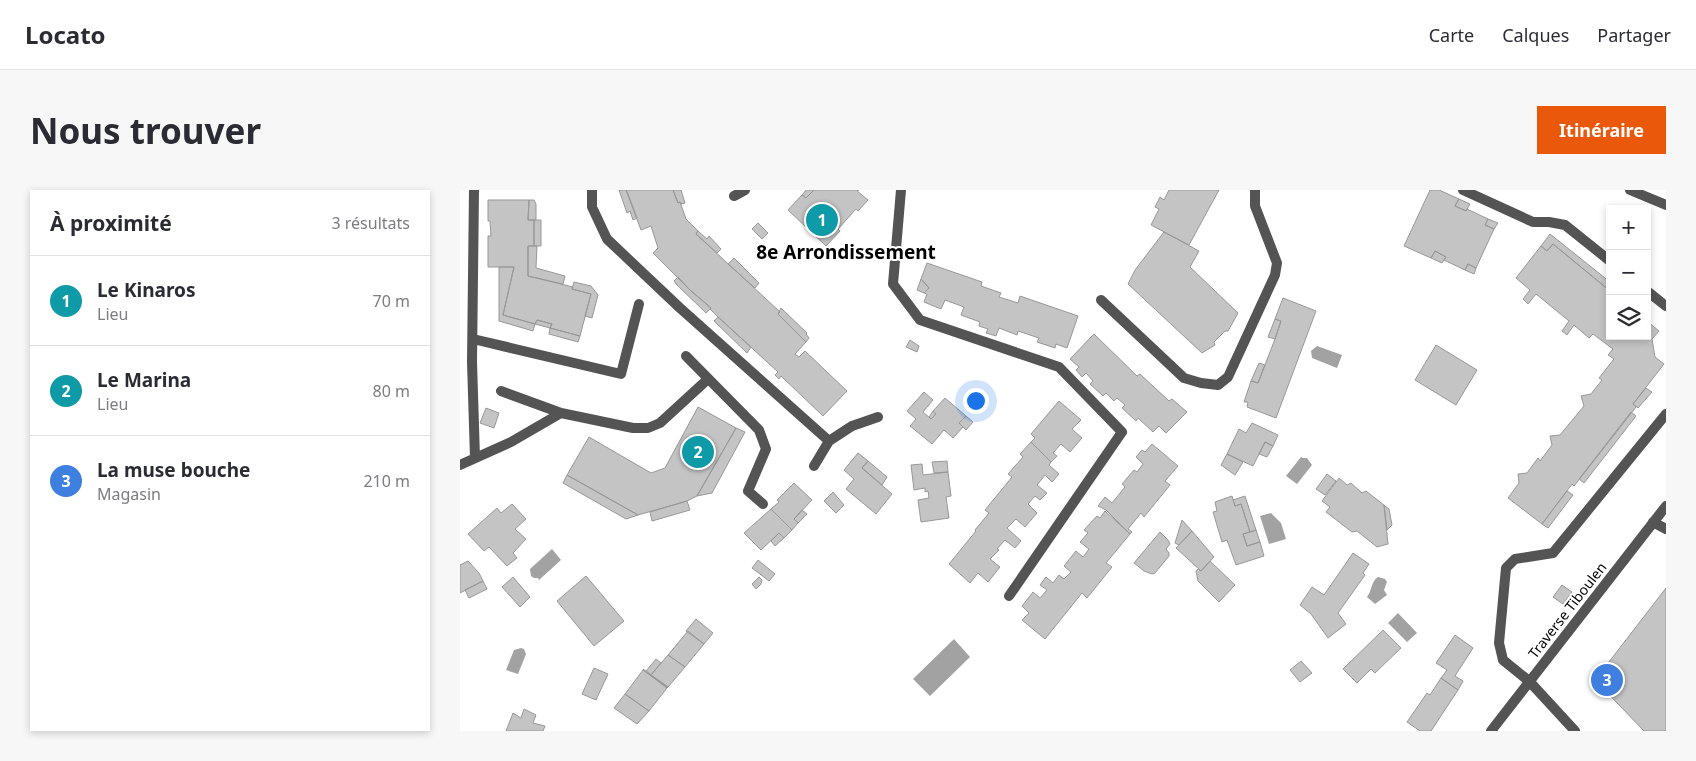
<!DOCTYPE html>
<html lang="fr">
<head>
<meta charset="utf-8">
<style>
  body { margin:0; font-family:"Noto Sans",sans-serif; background:#f7f7f7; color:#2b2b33 }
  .controls { position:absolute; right:15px; top:15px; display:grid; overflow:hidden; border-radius:0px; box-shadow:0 2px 8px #0003 }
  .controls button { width:45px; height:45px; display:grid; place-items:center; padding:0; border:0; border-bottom:1px solid #e1e1e2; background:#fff; color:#2b2b33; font:25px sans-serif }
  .you { position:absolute; left:515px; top:210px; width:18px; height:18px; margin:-12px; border:4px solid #fff; border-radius:50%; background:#1a73e8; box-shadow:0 0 0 8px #1a73e833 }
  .badge { display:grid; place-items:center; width:32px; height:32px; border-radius:50%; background:#ea580c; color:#fff; font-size:16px; font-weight:700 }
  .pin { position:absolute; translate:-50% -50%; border:2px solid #fff; box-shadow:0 1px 5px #0006 }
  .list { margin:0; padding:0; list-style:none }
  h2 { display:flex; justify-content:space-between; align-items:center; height:65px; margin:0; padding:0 20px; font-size:21px }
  h2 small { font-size:16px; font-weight:400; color:#7c7c81 }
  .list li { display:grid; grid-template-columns:32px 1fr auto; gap:15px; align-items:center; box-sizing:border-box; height:90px; padding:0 20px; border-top:1px solid #e1e1e2 }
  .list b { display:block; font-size:19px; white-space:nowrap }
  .list p { margin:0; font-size:16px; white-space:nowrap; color:#7c7c81 }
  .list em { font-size:16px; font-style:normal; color:#7c7c81 }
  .icon { flex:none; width:28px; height:28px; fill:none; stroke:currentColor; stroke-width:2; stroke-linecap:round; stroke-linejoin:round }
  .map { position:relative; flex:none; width:1206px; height:541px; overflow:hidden; border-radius:0px }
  header { display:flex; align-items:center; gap:30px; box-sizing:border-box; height:70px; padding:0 25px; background:#fff; border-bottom:1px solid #e1e1e2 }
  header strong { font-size:24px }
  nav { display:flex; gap:28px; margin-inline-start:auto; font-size:18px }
  .intro { display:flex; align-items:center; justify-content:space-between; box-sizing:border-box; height:120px; padding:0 30px }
  h1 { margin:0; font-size:35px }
  .button { padding:12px 22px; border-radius:0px; background:#ea580c; color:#fff; font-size:18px; font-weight:700 }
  main { display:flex; gap:30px; padding:0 30px }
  aside { flex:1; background:#fff; border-radius:0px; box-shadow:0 2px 8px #0003 }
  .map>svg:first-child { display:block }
</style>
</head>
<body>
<header>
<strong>Locato</strong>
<nav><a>Carte</a><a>Calques</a><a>Partager</a></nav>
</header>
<div class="intro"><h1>Nous trouver</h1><a class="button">Itinéraire</a></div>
<main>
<aside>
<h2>À proximité<small>3 résultats</small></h2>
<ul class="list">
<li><span class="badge" style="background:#0f9aa8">1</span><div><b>Le Kinaros</b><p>Lieu</p></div><em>70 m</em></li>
<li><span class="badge" style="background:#0f9aa8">2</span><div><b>Le Marina</b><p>Lieu</p></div><em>80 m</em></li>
<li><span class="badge" style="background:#3f7fe0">3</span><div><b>La muse bouche</b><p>Magasin</p></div><em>210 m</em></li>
</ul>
</aside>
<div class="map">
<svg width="1206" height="541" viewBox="0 0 1206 541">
  <rect width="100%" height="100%" fill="#fff"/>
  <!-- water -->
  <path fill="#a2a2a2" d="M 857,156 L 882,165 L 877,178 L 852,168 L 851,161 Z
    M 841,267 L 843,268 L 847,268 L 852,275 L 837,294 L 826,286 Z
    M 811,323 L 821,333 L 826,349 L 809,354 L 800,326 Z
    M 92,359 L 101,370 L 79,390 L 78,388 L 74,388 L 71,386 L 70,379 Z
    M 918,387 L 925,389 L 927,392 L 924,400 L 927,405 L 915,414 L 907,407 C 912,401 911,391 918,387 Z
    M 938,423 L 957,443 L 947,452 L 928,433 Z
    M 494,449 L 510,467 L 470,506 L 453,489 Z
    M 61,458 L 64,459 L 66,464 L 58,484 L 46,480 L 54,460 Z"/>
  <!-- building -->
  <path fill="#c4c4c4" stroke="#989898" d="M 159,0 L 166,0 L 168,4 L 177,28 L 173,30 L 170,21 L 167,23 Z
    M 166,0 L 213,0 L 218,13 L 220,12 L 226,29 L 238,41 L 236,44 L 319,121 L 320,122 L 318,124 L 346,152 L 335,164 L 339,167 L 345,161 L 387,201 L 363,226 L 321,186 L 319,189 L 315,185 L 318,182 L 258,127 L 250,119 L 251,118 L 230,100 L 193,63 L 198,58 L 191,36 L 181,40 Z
    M 213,0 L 221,0 L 225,13 L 221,14 L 220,12 L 218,13 Z
    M 346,0 L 354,0 L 346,8 L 342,5 Z
    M 354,0 L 399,0 L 397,1 L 408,10 L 398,21 L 396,19 L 378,39 L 380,41 L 366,56 L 328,20 L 342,5 L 346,8 Z
    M 709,0 L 759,0 L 729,55 L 691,35 L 699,19 L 695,17 L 700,7 L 704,10 Z
    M 970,0 L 979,0 L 999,9 L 995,16 L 1006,21 L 1007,19 L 1028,29 L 1025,35 L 1034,39 L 1016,78 L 1008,74 L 1005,80 L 984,70 L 986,67 L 975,61 L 971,68 L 944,56 Z
    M 999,9 L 1010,14 L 1006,21 L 995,16 Z
    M 28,10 L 69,10 L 68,30 L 74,30 L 74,56 L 68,56 L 68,86 L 113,97 L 112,99 L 131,104 L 120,146 L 90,138 L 92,134 L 77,130 L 75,134 L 43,125 L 54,77 L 28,77 L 28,46 L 31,46 L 30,31 L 28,31 Z
    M 69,10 L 74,10 L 76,14 L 76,30 L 68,30 Z
    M 1028,29 L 1038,33 L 1034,39 L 1025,35 Z
    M 74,30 L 81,30 L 81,56 L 74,56 Z
    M 298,33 L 308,43 L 302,49 L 292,39 Z
    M 238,41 L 247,49 L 249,46 L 261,59 L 257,63 L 236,44 Z
    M 704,42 L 739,61 L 730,77 L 778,123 L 768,141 L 765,141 L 754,152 L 755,155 L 742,163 L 668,94 L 675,80 Z
    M 1090,44 L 1150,92 L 1150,101 L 1093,54 L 1087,61 L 1081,56 Z
    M 1093,54 L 1150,101 L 1150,146 L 1187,146 L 1187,131 L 1199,141 L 1192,149 L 1195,167 L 1204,174 L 1173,214 L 1176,217 L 1114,296 L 1112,294 L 1082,334 L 1048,308 L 1059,293 L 1058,284 L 1067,283 L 1078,268 L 1080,271 L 1092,255 L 1090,246 L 1100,245 L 1124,216 L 1121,206 L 1131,204 L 1142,190 L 1139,188 L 1154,169 L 1148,165 L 1153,159 L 1133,144 L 1129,148 L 1114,135 L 1107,145 L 1102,141 L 1109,131 L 1076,104 L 1068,114 L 1063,109 L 1070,100 L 1056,88 L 1081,56 L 1087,61 Z
    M 68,56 L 77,56 L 76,78 L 105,86 L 103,94 L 68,86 Z
    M 975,61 L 986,67 L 982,73 L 971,68 Z
    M 274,68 L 299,93 L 295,98 L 268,74 Z
    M 467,73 L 522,92 L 521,96 L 541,103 L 539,107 L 558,113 L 560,106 L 618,126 L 607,158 L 596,154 L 595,158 L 577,152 L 579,148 L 558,141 L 557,145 L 539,138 L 536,146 L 526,143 L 528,139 L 519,136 L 520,132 L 501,125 L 504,117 L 485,110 L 481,119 L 464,112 L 467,104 L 464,103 L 469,98 L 461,89 Z
    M 1008,74 L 1016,78 L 1014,84 L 1005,80 Z
    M 39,77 L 54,77 L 43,125 L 75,134 L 73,141 L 39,131 Z
    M 218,87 L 230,100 L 251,118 L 246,123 L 217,95 L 214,91 Z
    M 461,89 L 469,98 L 464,103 L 457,100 Z
    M 114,92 L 131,96 L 138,105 L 132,128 L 125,126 L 131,104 L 112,99 Z
    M 823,108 L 856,121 L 816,228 L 787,217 L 788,212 L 784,212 L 791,191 L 798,193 L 815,149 L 821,131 L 815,129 Z
    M 321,118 L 347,143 L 346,144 L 349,148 L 346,152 L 318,124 Z
    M 258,127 L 291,157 L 287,163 L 254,131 Z
    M 815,129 L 821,131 L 815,149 L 808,147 Z
    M 77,130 L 92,134 L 90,138 L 75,134 Z
    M 90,138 L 120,146 L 118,152 L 89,144 Z
    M 634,144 L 677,186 L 680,184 L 709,211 L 712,209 L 727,222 L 706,243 L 699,236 L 693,242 L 678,228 L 676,231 L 662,218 L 665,215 L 657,208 L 654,211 L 646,203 L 643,206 L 630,194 L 633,191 L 626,183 L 622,187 L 616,180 L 619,177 L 610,169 Z
    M 450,150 L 459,156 L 457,162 L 446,157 Z
    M 976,155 L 1017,180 L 996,215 L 955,190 Z
    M 799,173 L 805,175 L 798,193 L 791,191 Z
    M 1186,198 L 1192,202 L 1178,218 L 1173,214 Z
    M 464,202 L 473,210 L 463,222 L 471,229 L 476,224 L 473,221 L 485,208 L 506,226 L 499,233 L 503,237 L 493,248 L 484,240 L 472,254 L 450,236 L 456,229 L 447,221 Z
    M 599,211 L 621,230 L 612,239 L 622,248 L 610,262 L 601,254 L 593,263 L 597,266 L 591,272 L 571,252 L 575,248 L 571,244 Z
    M 238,217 L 276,238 L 237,306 L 227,311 L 178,325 L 107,285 L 129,247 L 191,283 L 205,278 Z
    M 26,218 L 39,223 L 34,238 L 20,233 Z
    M 473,221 L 476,224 L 471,229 L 469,227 Z
    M 1171,222 L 1176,226 L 1124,293 L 1119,289 Z
    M 506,226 L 513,232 L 506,240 L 499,233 Z
    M 792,233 L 818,245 L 813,256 L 805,252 L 793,276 L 767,264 L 779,239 L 786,243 Z
    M 276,238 L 285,242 L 252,303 L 237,306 Z
    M 571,252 L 591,272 L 589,275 L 599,284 L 592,292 L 585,285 L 577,295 L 587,303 L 580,310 L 575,306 L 568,314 L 577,323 L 565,337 L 556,329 L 547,338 L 561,351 L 555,358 L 545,350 L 537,359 L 539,360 L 530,369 L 540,377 L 528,392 L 518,383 L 510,393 L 489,374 L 516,341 L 515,340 L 529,323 L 525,320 L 552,287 L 548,284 L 563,267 L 560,264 Z
    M 805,252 L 813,256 L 807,267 L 799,264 Z
    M 692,254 L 718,276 L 705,291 L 710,295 L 684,327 L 681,323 L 668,339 L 672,342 L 670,344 L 646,320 L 638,316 L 645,307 L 652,313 L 665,297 L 662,294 L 674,280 L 677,282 L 683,274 L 676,267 L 682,260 L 685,262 Z
    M 398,263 L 408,271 L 402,278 L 432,304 L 416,324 L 386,299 L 394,289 L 384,280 Z
    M 767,264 L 783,272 L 775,285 L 761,275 Z
    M 408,271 L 427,287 L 422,295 L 402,278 Z
    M 487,271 L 488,282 L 474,283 L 472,272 Z
    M 462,274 L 463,285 L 488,282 L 491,306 L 486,307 L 489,328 L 461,332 L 458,310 L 469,308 L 468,301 L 465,302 L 465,298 L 454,300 L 451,275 Z
    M 867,284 L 876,291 L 865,305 L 856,299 Z
    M 107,285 L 178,325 L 166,329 L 103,293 Z
    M 879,288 L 887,295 L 891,293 L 902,303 L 906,301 L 924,315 L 928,354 L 917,357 L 897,341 L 892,342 L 866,322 L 870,317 L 862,311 Z
    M 334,293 L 352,310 L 334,329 L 338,333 L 332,340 L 311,319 L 319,312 L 317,310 Z
    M 1107,301 L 1113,305 L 1088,338 L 1082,334 Z
    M 373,302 L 384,315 L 376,323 L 364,311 Z
    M 772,306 L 775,316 L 781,314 L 790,342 L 783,344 L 787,356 L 800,352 L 804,366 L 776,375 L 767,350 L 762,352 L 753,322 L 757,321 L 755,312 Z
    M 785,306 L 796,340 L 790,342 L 781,314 L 775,316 L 773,310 Z
    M 227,311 L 230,320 L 192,331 L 190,322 Z
    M 52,314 L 66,329 L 55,339 L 66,349 L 53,363 L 57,368 L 47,376 L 29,357 L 24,361 L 8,344 L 37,318 L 41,323 Z
    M 924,315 L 929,319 L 932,335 L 927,340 Z
    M 311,319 L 332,340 L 324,348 L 319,343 L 301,360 L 284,343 Z
    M 342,320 L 347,324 L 338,333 L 334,329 Z
    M 645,321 L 670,344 L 646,373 L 652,377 L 627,408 L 622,403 L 585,449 L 562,430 L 569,423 L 562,416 L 573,402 L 580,408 L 587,400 L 580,395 L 586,387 L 593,393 L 599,385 L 604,389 L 611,382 L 604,376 L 616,361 L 623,367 L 629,359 L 620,352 L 628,343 L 624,340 L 637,326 L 640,328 Z
    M 722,330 L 732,341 L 719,355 L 715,353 Z
    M 796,340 L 800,352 L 787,356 L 783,344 Z
    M 732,341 L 754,367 L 741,381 L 716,358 Z
    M 700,342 L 708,350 L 710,354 L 706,359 L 709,363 L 709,366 L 695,383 L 692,384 L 684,381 L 674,373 Z
    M 319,343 L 324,348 L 315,356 L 311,351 Z
    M 893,363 L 909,374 L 903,383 L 905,385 L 878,423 L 886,434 L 868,448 L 851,424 L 840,415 L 852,397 L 864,405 Z
    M 298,370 L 315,384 L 309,391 L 292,378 Z
    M 8,371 L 19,383 L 23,391 L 0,403 L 0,375 Z
    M 750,371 L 775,395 L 759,412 L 738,391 L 736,381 L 738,379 L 741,381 Z
    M 126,386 L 164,431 L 134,456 L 97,411 Z
    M 53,387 L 70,407 L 60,417 L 42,397 Z
    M 299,387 L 302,390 L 301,394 L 296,399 L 292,394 Z
    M 23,391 L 27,399 L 9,408 L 5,400 Z
    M 1102,395 L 1112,402 L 1103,414 L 1093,407 Z
    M 1206,398 L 1206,541 L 1184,541 L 1135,490 Z
    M 236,429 L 253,443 L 244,454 L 226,441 Z
    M 923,440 L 941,458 L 915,483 L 911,479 L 897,493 L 883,479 Z
    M 228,441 L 244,454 L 225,477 L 208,465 Z
    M 995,445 L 1013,458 L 995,486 L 1003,491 L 998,500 L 981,488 L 987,480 L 976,473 Z
    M 208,465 L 225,477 L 208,497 L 191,485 Z
    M 196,469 L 201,473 L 191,485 L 186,481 Z
    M 841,471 L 852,483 L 840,492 L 830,480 Z
    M 134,478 L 148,484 L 136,510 L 122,504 Z
    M 183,479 L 191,485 L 208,497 L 207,498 Z
    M 183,480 L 207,498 L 189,521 L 165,504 Z
    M 981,488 L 998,500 L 971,541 L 960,541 L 947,532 L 967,503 L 970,505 Z
    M 165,504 L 189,521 L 177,534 L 154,518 Z
    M 64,519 L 76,525 L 73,533 L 85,536 L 83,541 L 46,541 L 53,523 L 61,528 Z"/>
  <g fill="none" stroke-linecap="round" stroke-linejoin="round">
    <!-- lane -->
    <path stroke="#545454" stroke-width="10" d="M 14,0 L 12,172 L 15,268
      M 132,0 L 132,17 L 147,49 L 220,118 L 369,251
      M 441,0 L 433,94 L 460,130 L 599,177 L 662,242 L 549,406
      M 1003,0 L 1073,32 L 1089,32 L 1105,35 L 1150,71
      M 274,6 L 285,0
      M 1187,101 L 1206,116
      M 13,149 L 161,184 L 179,114
      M 226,166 L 299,240 L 306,259 L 288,301 L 303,314
      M 41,201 L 101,223 L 173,238 L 188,238 L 200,233 L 248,189
      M 0,275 L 51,252 L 101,223
      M 354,276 L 369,251 L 392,236 L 418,227
      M 1193,332 L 1206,339
      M 1069,491 L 1043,470 L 1039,453 L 1046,378 L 1055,369 L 1093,363 L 1206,224"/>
    <!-- street -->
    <path stroke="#545454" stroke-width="10" d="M 1170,0 L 1206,15
      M 641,110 L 724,188 L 741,193 L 758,195 L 768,187 L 815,85 L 817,73 L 795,16 L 795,0
      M 1069,491 L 1115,541
      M 1031,541 L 1206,316"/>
  </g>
  <g text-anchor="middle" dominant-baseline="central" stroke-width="4" stroke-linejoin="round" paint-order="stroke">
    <!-- street labels -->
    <g font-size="14" fill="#000" stroke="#fff">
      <text transform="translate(1107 420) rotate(-52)">Traverse Tiboulen</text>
    </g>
    <!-- district labels -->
    <g font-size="19" font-weight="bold" fill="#000" stroke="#fff">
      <text x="386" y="62">8e Arrondissement</text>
    </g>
  </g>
</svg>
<div class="controls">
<button>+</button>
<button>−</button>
<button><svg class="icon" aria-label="layers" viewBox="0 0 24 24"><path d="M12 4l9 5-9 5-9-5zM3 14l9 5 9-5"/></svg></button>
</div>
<div class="you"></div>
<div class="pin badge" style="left:362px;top:30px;background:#0f9aa8">1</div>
<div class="pin badge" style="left:238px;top:262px;background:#0f9aa8">2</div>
<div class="pin badge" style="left:1147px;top:490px;background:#3f7fe0">3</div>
</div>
</main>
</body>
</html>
